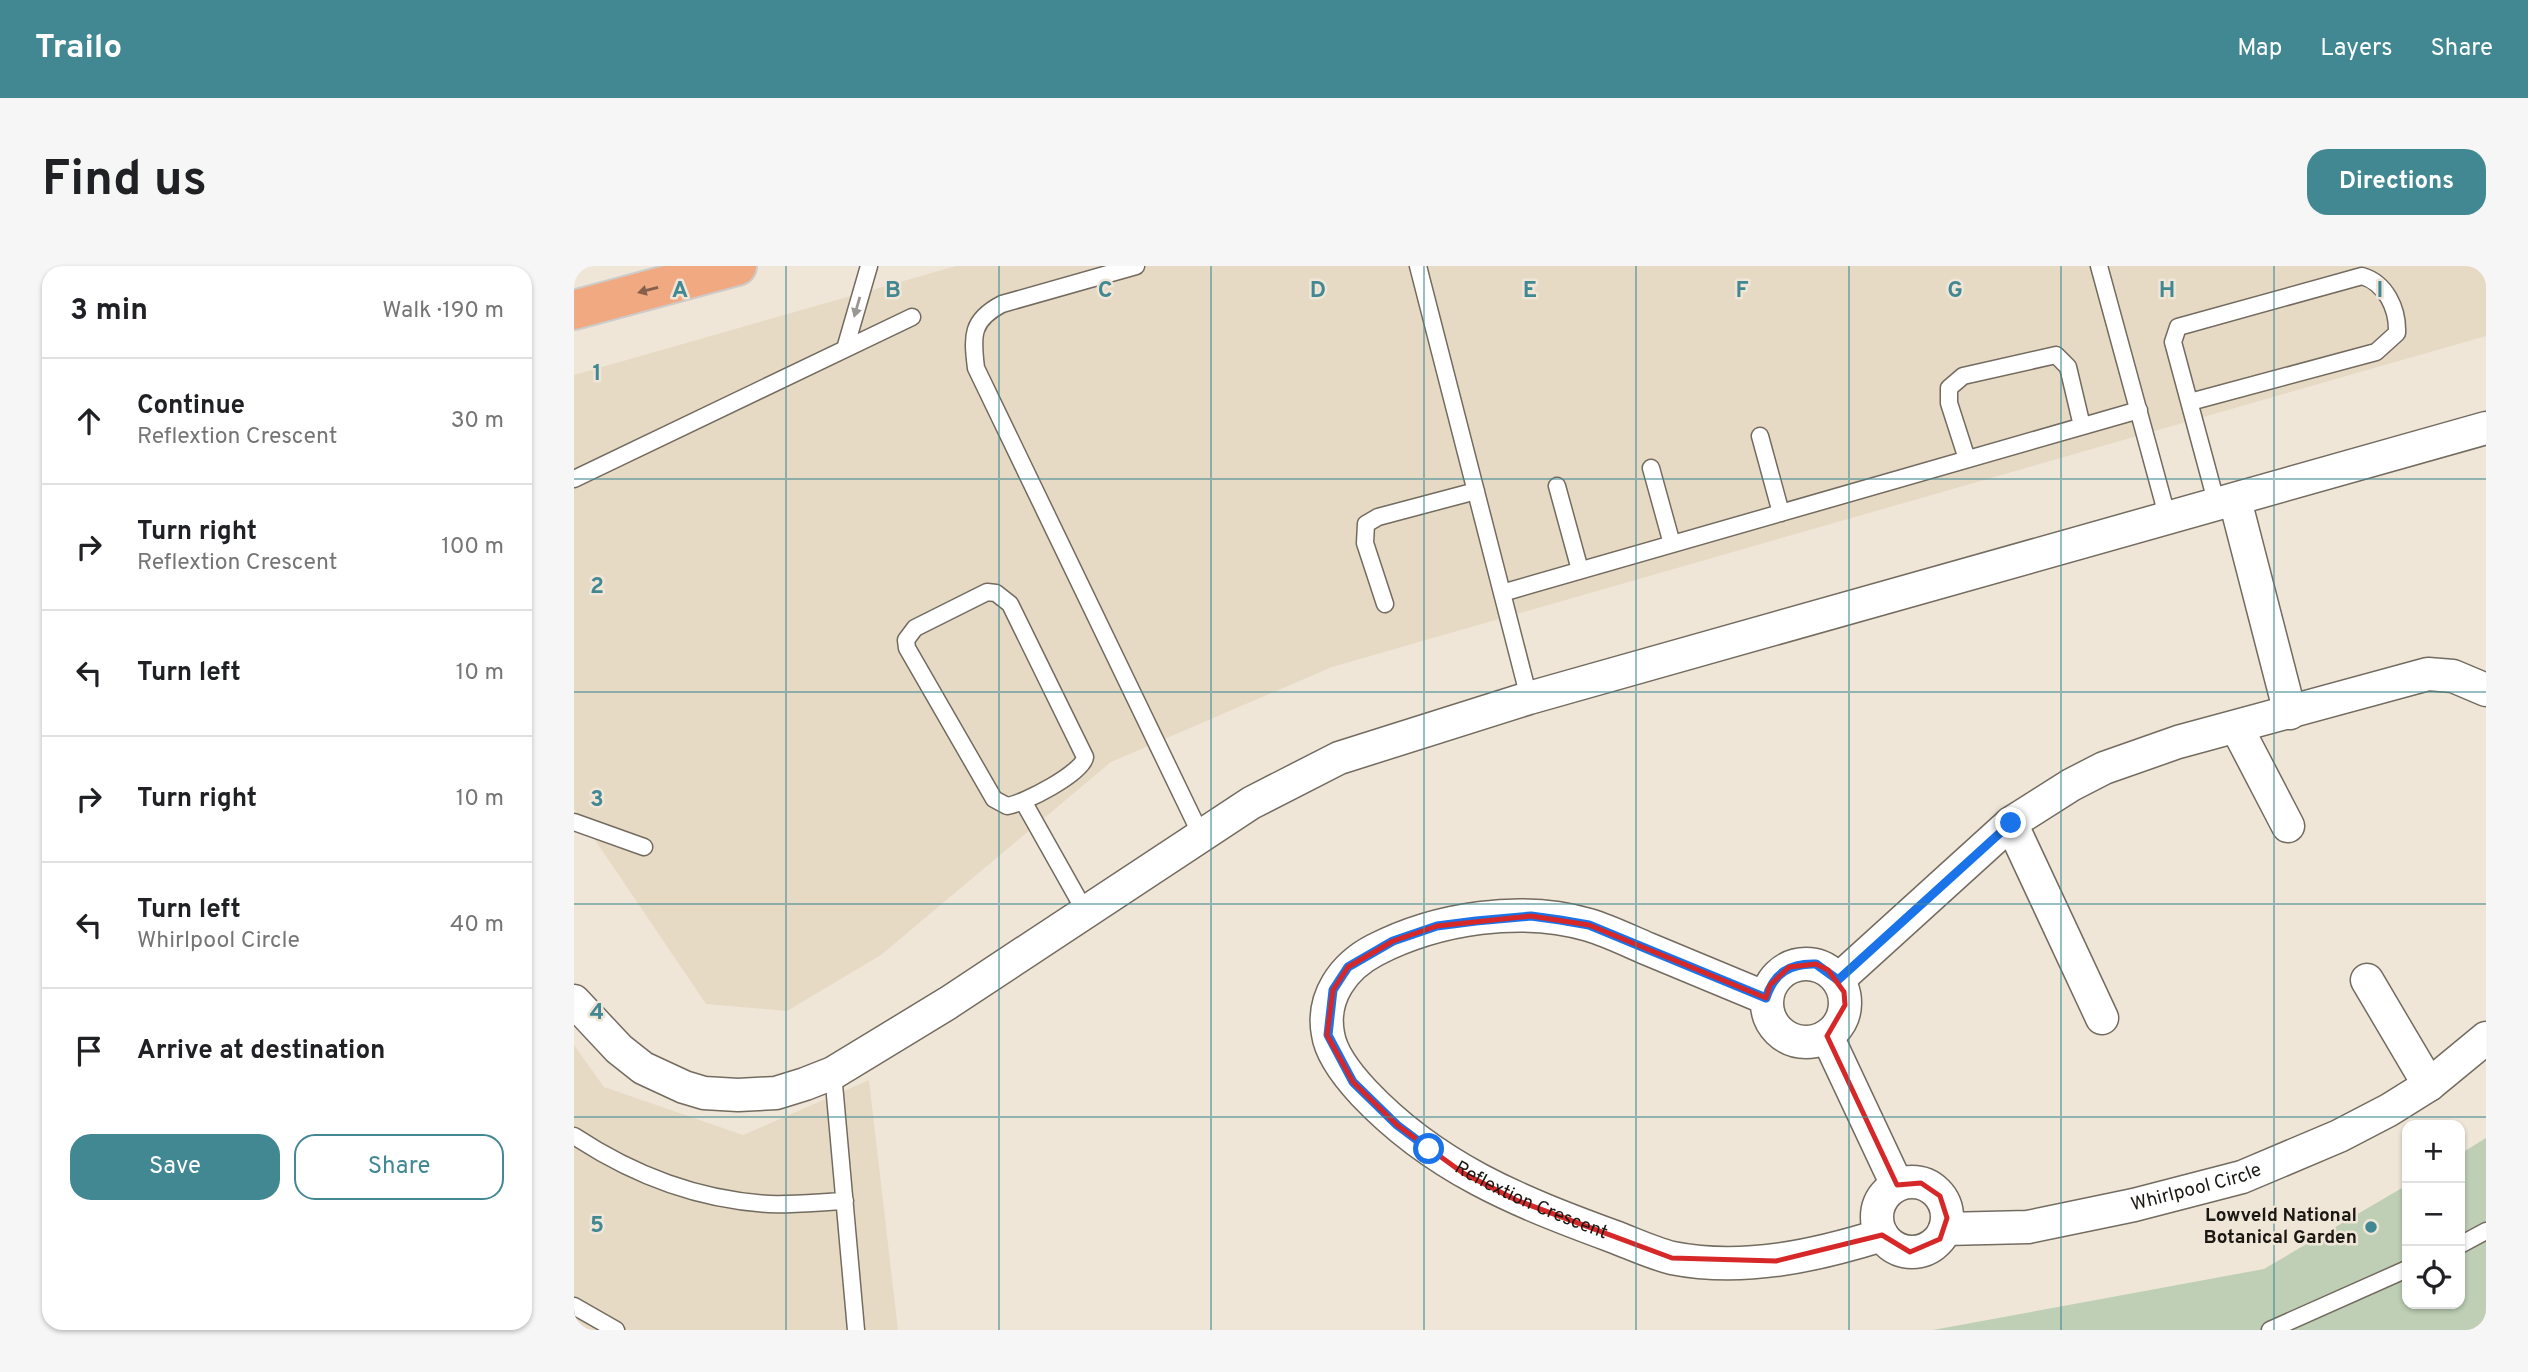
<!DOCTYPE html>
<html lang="en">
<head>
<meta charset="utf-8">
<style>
  body { margin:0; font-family:Overpass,sans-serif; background:#f6f6f6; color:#202124 }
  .controls { position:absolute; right:21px; bottom:21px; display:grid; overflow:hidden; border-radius:14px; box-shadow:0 2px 5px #0004 }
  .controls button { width:63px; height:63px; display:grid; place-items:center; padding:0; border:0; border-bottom:2px solid #e0e0e0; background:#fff; color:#202124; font:35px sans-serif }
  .stop { position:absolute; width:21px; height:21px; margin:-16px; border:5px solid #1a73e8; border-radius:50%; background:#fff }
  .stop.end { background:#1a73e8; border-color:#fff; box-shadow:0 2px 7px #0008 }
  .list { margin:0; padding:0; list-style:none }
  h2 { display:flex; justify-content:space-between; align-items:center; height:91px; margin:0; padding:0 28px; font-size:30px }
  h2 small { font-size:23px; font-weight:400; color:#757577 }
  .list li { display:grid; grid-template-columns:46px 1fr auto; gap:21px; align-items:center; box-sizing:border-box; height:126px; padding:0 28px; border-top:2px solid #e0e0e0 }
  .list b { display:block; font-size:26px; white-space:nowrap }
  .list p { margin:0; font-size:23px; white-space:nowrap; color:#757577 }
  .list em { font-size:23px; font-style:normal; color:#757577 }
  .actions { display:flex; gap:14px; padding:21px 28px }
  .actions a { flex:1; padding:16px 0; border:2px solid #428892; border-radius:21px; text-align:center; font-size:24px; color:#428892 }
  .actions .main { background:#428892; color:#fff }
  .icon { flex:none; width:38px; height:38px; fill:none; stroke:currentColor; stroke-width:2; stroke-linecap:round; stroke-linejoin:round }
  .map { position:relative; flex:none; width:1912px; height:1064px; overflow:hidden; border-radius:21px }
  header { display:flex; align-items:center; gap:42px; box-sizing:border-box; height:98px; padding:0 35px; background:#428892; color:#fff }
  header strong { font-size:33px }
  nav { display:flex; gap:38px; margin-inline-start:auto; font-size:24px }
  .intro { display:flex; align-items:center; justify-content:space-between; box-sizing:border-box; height:168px; padding:0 42px }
  h1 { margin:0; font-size:49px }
  .button { padding:18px 32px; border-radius:21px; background:#428892; color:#fff; font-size:24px; font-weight:700 }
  main { display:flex; gap:42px; padding:0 42px }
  aside { flex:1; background:#fff; border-radius:21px; box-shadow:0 2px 5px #0004 }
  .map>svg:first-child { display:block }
</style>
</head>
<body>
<header>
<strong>Trailo</strong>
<nav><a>Map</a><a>Layers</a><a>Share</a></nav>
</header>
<div class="intro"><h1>Find us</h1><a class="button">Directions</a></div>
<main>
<aside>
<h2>3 min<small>Walk · 190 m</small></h2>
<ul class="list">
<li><svg class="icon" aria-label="ahead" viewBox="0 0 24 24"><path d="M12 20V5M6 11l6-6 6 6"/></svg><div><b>Continue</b><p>Reflextion Crescent</p></div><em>30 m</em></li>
<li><svg class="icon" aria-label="right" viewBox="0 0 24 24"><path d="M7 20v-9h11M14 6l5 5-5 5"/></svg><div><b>Turn right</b><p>Reflextion Crescent</p></div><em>100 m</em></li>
<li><svg class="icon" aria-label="left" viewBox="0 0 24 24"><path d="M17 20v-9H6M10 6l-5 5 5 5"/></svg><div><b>Turn left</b></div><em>10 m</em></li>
<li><svg class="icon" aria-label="right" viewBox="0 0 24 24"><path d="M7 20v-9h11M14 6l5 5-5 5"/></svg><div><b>Turn right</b></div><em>10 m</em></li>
<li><svg class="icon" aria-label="left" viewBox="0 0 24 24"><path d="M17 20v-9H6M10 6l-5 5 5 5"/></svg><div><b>Turn left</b><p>Whirlpool Circle</p></div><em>40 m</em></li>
<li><svg class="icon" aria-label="arrive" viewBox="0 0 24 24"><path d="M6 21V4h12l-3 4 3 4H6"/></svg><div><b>Arrive at destination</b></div></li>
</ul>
<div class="actions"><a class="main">Save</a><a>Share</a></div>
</aside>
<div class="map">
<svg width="1912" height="1064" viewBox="0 0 1912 1064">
  <rect width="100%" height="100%" fill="#efe6d8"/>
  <!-- built -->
  <path fill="#e7dac5" d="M 382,0 L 1912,0 L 1912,70 L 758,401 L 537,496 L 307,689 L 213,745 L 132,738 L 0,543 L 0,109 Z
    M 0,779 L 30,821 L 169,869 L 295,814 L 324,1064 L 0,1064 Z"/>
  <!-- green -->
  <path fill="#becfb5" d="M 1912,872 L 1912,1064 L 1359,1064 L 1690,1003 L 1833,919 L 1833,1038 L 1886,1038 L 1886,888 Z"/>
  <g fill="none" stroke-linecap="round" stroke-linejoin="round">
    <!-- service casing -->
    <g stroke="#736b5f" stroke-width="19">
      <path id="service" d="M 562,0 L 428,38 C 397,54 398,70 402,102 L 627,569
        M 844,0 L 955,432
        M 1525,0 L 1594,253
        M 271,83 L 295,0
        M 1616,136 L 1802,86 L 1823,67 C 1824,43 1812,17 1788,10 L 1604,61 L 1599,76 L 1643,239
        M 1186,170 L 1207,247
        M 1393,193 L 1375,137 L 1375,122 L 1389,110 L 1482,89 L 1494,101 L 1508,160
        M 1077,202 L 1098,278
        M 0,213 L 338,51
        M 983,220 L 1006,304
        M 413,326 L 422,327 L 436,338 L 511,491 C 509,507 449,538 433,540 L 420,533 L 333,382 L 332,374 L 341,362 Z
        M 928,327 L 1565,144
        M 811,338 L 791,277 L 792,258 L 804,251 L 902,225
        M 449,535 L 512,647
        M 0,556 L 70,581
        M 259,807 L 282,1064
        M 0,870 C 59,909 125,934 195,938 C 220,939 246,936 271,935
        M 1886,979 L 1912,965
        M 0,1040 L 42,1064
        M 1696,1064 L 1833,1003"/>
    </g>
    <!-- minor casing -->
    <g stroke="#736b5f" stroke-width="35">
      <g id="minor">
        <path d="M 1661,234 L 1716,447"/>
        <path d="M 1663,462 L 1714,560"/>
        <path d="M 1437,557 L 1528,752"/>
        <circle cx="1232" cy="737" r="39"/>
        <path d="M 1264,714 L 1437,557 L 1497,519 L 1530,502 L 1604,476 L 1854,408 L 1879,410 L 1912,424"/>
        <path d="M 1793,714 L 1855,819"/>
        <path id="s1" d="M 1192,732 C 1153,716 1113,699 1074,683 C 1055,675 1035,665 1015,659 C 948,639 863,652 801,684 C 770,700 747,731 754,768 C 757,789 776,812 790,827 C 861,902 943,935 1038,970 C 1057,977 1078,987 1098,992 C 1169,1006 1241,990 1308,969"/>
        <path d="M 0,735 L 45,783 L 69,802 L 110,821 L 130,827 L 164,829 L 202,827 L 231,818 L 259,807 L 374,737 L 677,537 L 765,492 L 955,432 L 1912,162"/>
        <path d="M 1253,770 L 1323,919"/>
        <circle cx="1338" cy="951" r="35"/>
        <path id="s2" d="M 1371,963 L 1454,961 L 1560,939 L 1668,911 L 1765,870 L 1815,844 L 1855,819 L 1912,772"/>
      </g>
    </g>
    <!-- primary casing -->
    <g stroke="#cdcccb" stroke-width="42">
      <path id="primary" d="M 0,44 L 163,0"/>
    </g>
    <!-- service -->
    <use href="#service" stroke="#fff" stroke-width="16"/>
    <!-- minor -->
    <use href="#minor" stroke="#fff" stroke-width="32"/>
    <!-- primary -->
    <use href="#primary" stroke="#f1a982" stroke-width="38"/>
  </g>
  <!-- one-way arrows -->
  <defs><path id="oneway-solid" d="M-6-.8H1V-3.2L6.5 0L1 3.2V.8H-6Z" transform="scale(1.75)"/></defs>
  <use fill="#86604a" href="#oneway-solid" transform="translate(74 24) rotate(165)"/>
  <use fill="#989795" href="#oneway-solid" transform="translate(283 41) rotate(106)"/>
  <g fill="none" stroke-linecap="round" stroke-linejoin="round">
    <!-- route -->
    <path stroke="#1a73e8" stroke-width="9" d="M 855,883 L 823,859 L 779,816 L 754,769 L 759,724 L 774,701 L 819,675 L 863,660 L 902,655 L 957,650 L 986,654 L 1015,659 L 1192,732 C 1200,707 1216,697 1242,698 L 1264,714 L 1437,557"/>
  </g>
  <!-- marked area -->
  <path fill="none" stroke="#d62828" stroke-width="5" stroke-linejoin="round" d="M 957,650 L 1015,659 L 1192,732 L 1196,719 L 1215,701 L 1242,698 L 1254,704 L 1270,726 L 1271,739 L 1253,770 L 1323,919 L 1347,917 L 1366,930 L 1373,952 L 1366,973 L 1336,986 L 1308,969 L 1202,995 L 1098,992 L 942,934 L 889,907 L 823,859 L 779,816 L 753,769 L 759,724 L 774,701 L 819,675 L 863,660 Z"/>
  <!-- grid -->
  <path fill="none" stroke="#428892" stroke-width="2" stroke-opacity="0.55" d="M 212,0 L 212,1064M 425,0 L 425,1064M 637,0 L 637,1064M 850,0 L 850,1064M 1062,0 L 1062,1064M 1275,0 L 1275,1064M 1487,0 L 1487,1064M 1700,0 L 1700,1064M 0,213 L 1912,213M 0,426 L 1912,426M 0,638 L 1912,638M 0,851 L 1912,851"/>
  <!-- markers -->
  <circle fill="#428892" stroke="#efe6d8" stroke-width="2.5" cx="1797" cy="961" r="7"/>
  <g text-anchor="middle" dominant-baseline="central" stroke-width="5" stroke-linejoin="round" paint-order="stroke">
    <!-- street labels -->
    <g font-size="19" fill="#1b1813" stroke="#efe6d8">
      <text stroke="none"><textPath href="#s2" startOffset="256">Whirlpool Circle</textPath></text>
      <text stroke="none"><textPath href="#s1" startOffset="786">Reflextion Crescent</textPath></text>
    </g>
    <!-- poi labels -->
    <g font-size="19" font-weight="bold" fill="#1b1813" stroke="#efe6d8" text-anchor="end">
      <text x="1783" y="950">Lowveld National<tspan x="1783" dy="22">Botanical Garden</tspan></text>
    </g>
  </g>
  <g font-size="23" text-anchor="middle" font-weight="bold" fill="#428892" stroke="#efe6d8" stroke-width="5" stroke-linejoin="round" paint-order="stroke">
    <text x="106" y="31">A</text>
    <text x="319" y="31">B</text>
    <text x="531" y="31">C</text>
    <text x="744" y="31">D</text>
    <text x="956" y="31">E</text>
    <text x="1168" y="31">F</text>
    <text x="1381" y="31">G</text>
    <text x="1593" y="31">H</text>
    <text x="1806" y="31">I</text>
    <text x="23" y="114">1</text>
    <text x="23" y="327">2</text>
    <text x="23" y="540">3</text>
    <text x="23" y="753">4</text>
    <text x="23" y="966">5</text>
  </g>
</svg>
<div class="controls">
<button>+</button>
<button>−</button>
<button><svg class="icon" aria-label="locate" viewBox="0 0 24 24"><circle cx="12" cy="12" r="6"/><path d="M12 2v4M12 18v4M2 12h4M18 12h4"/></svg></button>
</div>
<div class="stop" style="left:855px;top:883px"></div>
<div class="stop end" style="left:1437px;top:557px"></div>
</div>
</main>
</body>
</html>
